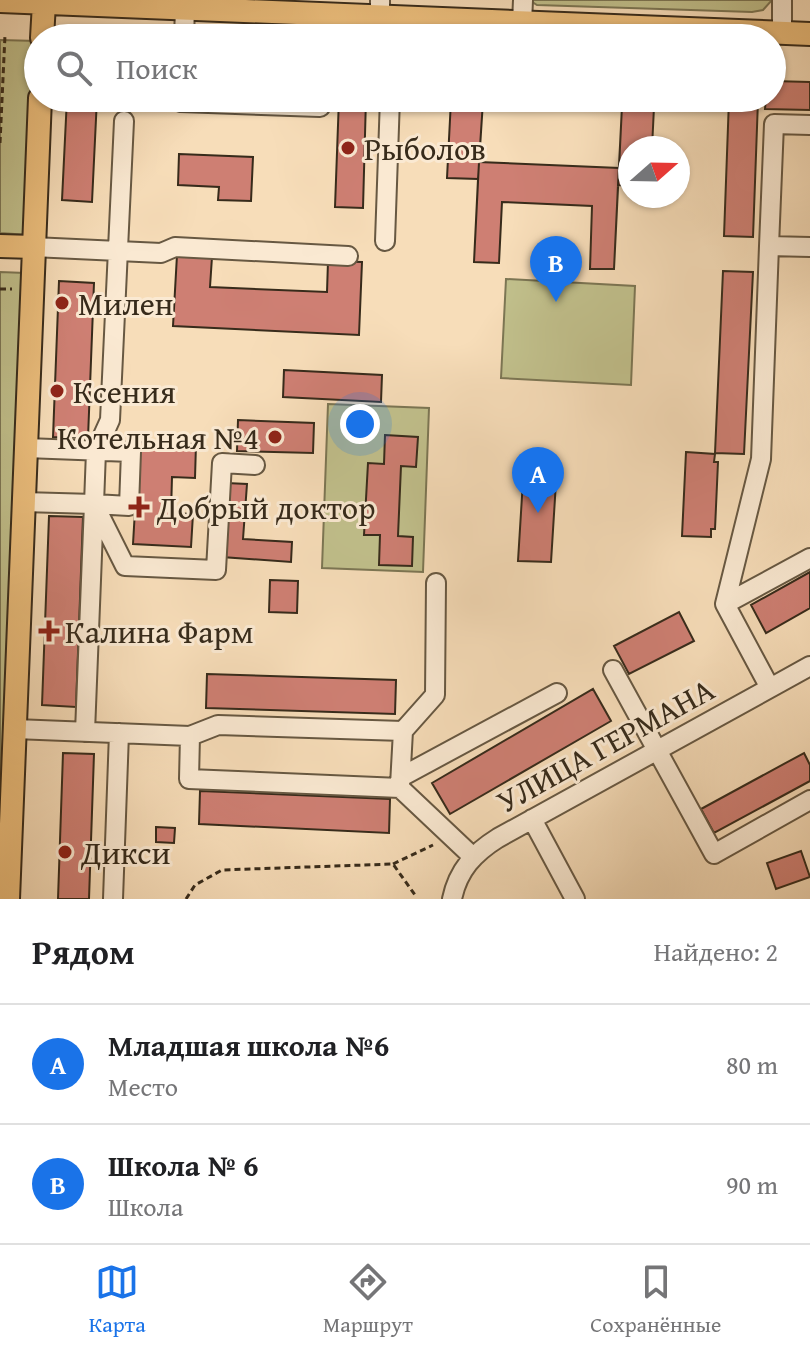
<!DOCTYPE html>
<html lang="ru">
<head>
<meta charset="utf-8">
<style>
  body { margin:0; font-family:"Gentium Book Plus",serif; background:#f2f2f2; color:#202124 }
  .compass { position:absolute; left:618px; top:136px; width:72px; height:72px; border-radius:50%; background:#fff; box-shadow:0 2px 6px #0004; rotate:70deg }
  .you { position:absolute; left:360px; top:424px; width:28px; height:28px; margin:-20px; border:6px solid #fff; border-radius:50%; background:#1a73e8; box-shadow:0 0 0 12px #1a73e833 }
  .badge { display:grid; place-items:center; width:52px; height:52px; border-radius:50%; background:#1a73e8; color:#fff; font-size:26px; font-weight:700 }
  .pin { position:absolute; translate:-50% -66px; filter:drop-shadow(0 2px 4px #0008) }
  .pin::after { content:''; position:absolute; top:42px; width:28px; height:24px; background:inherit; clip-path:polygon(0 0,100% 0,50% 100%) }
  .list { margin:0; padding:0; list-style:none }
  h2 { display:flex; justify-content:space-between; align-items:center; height:104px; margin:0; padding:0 32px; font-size:34px }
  h2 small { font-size:26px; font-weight:400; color:#757577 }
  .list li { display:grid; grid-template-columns:52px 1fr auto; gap:24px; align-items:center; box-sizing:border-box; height:120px; padding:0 32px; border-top:2px solid #e0e0e0 }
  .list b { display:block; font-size:30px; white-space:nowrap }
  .list p { margin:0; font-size:26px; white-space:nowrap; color:#757577 }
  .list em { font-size:26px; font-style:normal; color:#757577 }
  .icon { flex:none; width:44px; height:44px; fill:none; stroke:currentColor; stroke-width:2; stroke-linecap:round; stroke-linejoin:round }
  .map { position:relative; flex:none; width:810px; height:899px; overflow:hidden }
  .search { position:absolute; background:#fff; box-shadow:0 2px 6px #0004; left:24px; right:24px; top:24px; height:88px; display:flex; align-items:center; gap:20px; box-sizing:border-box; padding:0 28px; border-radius:44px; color:#757577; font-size:30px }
  .sheet { height:344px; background:#fff }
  nav { display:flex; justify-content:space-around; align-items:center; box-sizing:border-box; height:112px; border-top:2px solid #e0e0e0; background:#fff; font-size:22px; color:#757577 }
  nav a { display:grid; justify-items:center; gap:4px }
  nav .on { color:#1a73e8 }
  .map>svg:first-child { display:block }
</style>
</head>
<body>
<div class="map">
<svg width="810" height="899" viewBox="0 0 810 899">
  <rect width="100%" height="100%" fill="#f7ddb9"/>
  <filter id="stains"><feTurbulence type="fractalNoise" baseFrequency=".0025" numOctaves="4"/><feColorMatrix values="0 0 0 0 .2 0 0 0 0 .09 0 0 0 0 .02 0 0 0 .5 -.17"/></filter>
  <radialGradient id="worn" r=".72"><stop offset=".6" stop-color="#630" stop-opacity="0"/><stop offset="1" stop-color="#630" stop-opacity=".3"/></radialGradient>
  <!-- green -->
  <path fill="#c1c08c" stroke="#7c7654" stroke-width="2" d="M 529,0 L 772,0 L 763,10 L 752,12 L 537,5 Z
    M 0,40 L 37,41 L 29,235 L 0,233 Z
    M 0,272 L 25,273 L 0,875 Z
    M 506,279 L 635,286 L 631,385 L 501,378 Z
    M 328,404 L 429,408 L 423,572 L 322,568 Z"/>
  <!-- building -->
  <path fill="#ce7f73" stroke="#372b1b" stroke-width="2" d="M 772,81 L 810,82 L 810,110 L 765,109 L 766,98 L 772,98 Z
    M 67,98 L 97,98 L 92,202 L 62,200 Z
    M 339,98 L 366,98 L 363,208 L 335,207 Z
    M 729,99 L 758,100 L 753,237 L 724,236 Z
    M 451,100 L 483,101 L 479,162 L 619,168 L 622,106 L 654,107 L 652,148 L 630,148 L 630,186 L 618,185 L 614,269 L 590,269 L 592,206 L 502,202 L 499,263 L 474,262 L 478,179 L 447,178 Z
    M 451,100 L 483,101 L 478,179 L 447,178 Z
    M 622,106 L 654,107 L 652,148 L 630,148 L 630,186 L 618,185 Z
    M 179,154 L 253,157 L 251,201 L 218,200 L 219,187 L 178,185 Z
    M 479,162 L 619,168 L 614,269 L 590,269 L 592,206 L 502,202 L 499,263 L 474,262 Z
    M 177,255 L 212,257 L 210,287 L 327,292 L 328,261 L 362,262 L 359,335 L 173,326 Z
    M 723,271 L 753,272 L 744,454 L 715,453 Z
    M 59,281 L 94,283 L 88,438 L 53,437 Z
    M 284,370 L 382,375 L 381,402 L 283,397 Z
    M 238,420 L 314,423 L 313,453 L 237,451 Z
    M 385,435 L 418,437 L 416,467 L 401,466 L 398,536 L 413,537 L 412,566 L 379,565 L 380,535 L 364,535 L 368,463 L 384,464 Z
    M 139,442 L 196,444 L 195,478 L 172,477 L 171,513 L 193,514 L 191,547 L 133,544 Z
    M 686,452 L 715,454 L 714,462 L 718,462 L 715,529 L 711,529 L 711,537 L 682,536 Z
    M 524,464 L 557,466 L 551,562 L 518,561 Z
    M 226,483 L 247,484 L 243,539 L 292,542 L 291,562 L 222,557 Z
    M 49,516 L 83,517 L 76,707 L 42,705 Z
    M 810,572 L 810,608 L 766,633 L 751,605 Z
    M 270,580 L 298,581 L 297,613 L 269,612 Z
    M 679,612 L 694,641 L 629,674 L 614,646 Z
    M 207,674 L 396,680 L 395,714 L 206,708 Z
    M 593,689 L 611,721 L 450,814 L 432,783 Z
    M 63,753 L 94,754 L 89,899 L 58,899 Z
    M 804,753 L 810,765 L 810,781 L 714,833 L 701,809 Z
    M 200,791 L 390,799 L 389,833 L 199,824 Z
    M 156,827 L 175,828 L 174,843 L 156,842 Z
    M 801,851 L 810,877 L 776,889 L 767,863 Z"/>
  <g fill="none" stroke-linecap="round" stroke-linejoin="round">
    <!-- minor casing -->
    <g stroke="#675842" stroke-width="22">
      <path id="minor" d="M 380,17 L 380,0
        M 522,23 L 523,0
        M 782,33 L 782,0
        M 184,38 L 185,8
        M 392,38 L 393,17
        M 182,98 L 181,102 L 320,107
        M 124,121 L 110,420 L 96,451 L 94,504 L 125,566 L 216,570 L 222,463 L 255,465
        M 385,241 L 390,98
        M 769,246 L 774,124 L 810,125
        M 33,247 L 161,253 L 175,247 L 348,256
        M 26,448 L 131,452 L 129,506 L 94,504
        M 23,502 L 94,504 L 85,732
        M 725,604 L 810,558
        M 613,670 L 714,854 L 810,800
        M 770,688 L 725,604 L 761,459 L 769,246 L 810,247
        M 15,729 L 190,736 L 218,725 L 403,731 L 435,695 L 436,583
        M 190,736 L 189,779 L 400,788 L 472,856
        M 401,777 L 557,693
        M 400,785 L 403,731
        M 532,819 L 575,899
        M 113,899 L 119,733
        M 452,899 C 458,870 474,853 498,838 L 810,666"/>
    </g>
    <!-- major casing -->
    <g stroke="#372b1b" stroke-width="26">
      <path id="major" d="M 0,1 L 810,34
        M 42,38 L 44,3
        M 0,246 L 33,247
        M 8,899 L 40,98"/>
    </g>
    <!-- path -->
    <path stroke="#372b1b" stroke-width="3" stroke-dasharray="6 4" stroke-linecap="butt" d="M 0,143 L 5,35
      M 0,289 L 12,289
      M 393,864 L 433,845
      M 186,899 L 195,885 L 222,870 L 393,864 L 415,895"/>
    <!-- minor -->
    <use href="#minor" stroke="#fae9d2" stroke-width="18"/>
    <!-- major -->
    <use href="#major" stroke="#ecbe7c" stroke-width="22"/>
  </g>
  <!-- markers -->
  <g fill="#8f2418" stroke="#fae9d2" stroke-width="3">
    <circle cx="348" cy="148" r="8"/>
    <circle cx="62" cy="303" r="8"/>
    <circle cx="57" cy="391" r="8"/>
    <circle cx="275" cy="437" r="8"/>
    <path d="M135 495h8v8h8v8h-8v8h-8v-8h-8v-8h8z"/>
    <path d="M45 619h8v8h8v8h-8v8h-8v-8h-8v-8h8z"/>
    <circle cx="65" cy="852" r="8"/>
  </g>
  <g text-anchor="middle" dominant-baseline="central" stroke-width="6" stroke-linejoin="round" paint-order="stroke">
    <!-- poi labels -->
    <g font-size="32" fill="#372b1b" stroke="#fae9d2" text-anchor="start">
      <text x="364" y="148">Рыболов</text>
      <text x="78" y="303">Милен</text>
      <text x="73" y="391">Ксения</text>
      <text x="259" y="437" text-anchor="end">Котельная №4</text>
      <text x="157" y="507">Добрый доктор</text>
      <text x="65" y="631">Калина Фарм</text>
      <text x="81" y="852">Дикси</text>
    </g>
    <!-- street labels -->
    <g font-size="32" fill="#372b1b" stroke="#fae9d2">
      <text transform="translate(605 745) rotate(-29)">УЛИЦА ГЕРМАНА</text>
    </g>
  </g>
  <rect width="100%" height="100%" filter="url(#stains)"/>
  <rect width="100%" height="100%" fill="url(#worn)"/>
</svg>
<svg class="compass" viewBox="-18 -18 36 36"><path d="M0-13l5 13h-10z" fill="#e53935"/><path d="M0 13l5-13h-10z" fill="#757577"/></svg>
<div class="you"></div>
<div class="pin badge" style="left:538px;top:513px">A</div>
<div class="pin badge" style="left:556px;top:302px">B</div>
<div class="search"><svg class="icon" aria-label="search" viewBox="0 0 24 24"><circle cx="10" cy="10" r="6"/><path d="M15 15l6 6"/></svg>Поиск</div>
</div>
<section class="sheet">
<h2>Рядом<small>Найдено: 2</small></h2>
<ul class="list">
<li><span class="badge">A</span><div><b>Младшая школа №6</b><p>Место</p></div><em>80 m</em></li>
<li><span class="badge">B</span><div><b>Школа № 6</b><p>Школа</p></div><em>90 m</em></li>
</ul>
</section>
<nav>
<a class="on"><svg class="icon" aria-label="map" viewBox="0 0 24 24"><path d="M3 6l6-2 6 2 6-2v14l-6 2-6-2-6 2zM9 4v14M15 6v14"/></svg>Карта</a>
<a><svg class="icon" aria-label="directions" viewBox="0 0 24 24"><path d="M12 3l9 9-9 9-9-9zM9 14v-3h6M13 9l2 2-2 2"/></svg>Маршрут</a>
<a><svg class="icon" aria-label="saved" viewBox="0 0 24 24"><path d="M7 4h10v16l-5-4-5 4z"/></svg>Сохранённые</a>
</nav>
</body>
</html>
